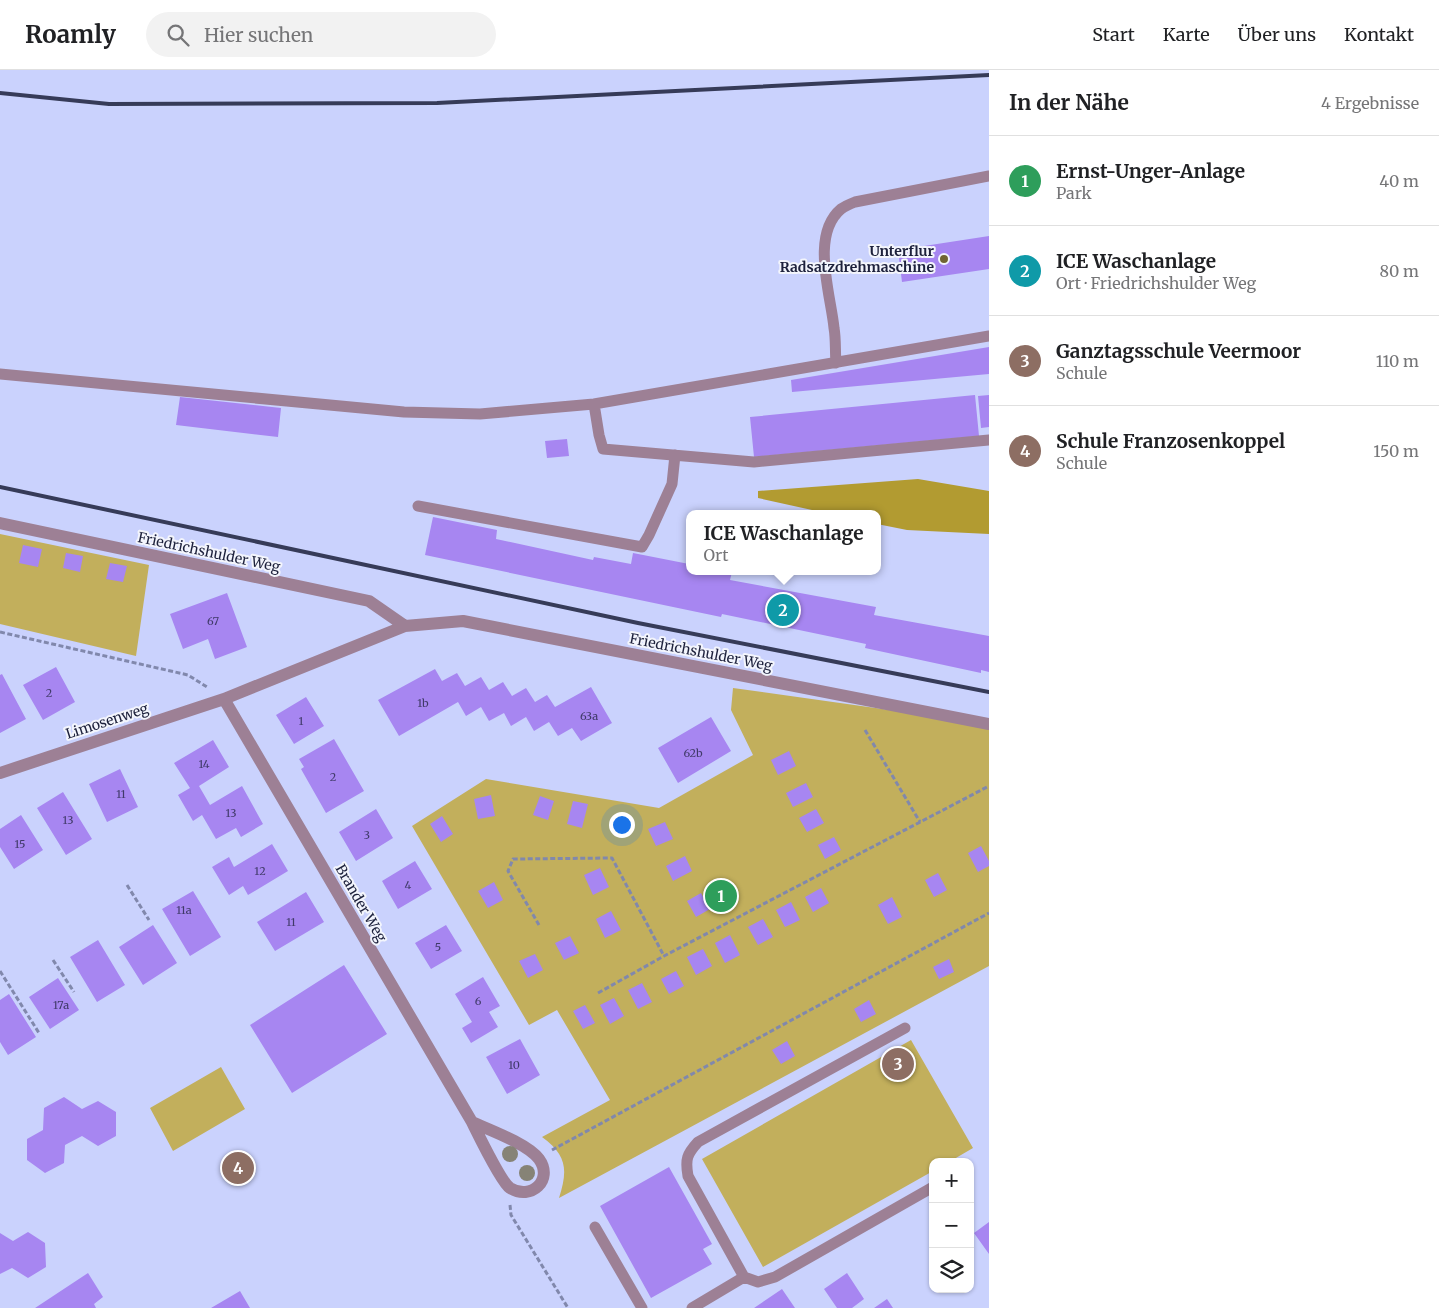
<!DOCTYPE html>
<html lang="de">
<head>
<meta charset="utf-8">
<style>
  body { margin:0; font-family:Merriweather,serif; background:#f2f2f2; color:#202124 }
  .controls { position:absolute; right:15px; bottom:15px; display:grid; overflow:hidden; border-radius:10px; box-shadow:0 1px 4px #0004 }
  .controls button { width:45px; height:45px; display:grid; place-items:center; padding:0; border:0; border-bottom:1px solid #e0e0e0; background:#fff; color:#202124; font:25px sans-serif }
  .you { position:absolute; left:621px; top:754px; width:18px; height:18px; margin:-12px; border:4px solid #fff; border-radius:50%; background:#1a73e8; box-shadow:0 0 0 8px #1a73e833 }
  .badge { display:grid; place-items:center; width:32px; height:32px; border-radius:50%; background:#b45309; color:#fff; font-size:16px; font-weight:700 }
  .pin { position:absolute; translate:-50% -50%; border:2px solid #fff; box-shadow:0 1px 5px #0006 }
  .popup { position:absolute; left:686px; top:440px; width:195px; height:65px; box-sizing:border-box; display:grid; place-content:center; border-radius:10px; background:#fff; filter:drop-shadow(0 1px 4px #0005); font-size:16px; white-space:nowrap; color:#757577 }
  .popup b { font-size:19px; color:#202124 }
  .popup::after { content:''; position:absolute; left:50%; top:100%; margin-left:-10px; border:10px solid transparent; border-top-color:#fff }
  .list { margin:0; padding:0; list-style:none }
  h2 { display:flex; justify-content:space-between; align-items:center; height:65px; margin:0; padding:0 20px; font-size:21px }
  h2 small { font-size:16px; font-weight:400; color:#757577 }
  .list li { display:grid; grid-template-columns:32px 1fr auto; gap:15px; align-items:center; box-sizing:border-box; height:90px; padding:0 20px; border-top:1px solid #e0e0e0 }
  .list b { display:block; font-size:19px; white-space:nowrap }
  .list p { margin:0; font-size:16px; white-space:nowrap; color:#757577 }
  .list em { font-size:16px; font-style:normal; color:#757577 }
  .icon { flex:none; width:28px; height:28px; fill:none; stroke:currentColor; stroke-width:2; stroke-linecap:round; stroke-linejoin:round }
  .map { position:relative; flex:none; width:989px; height:1238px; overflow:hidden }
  header { display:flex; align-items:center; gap:30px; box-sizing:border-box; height:70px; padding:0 25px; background:#fff; border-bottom:1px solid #e0e0e0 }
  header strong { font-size:24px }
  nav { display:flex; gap:28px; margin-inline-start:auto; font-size:18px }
  .search { width:350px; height:45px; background:#f2f2f2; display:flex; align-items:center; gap:12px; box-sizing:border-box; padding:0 18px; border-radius:28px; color:#757577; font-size:19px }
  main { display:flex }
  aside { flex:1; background:#fff }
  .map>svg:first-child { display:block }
</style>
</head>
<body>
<header>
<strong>Roamly</strong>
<div class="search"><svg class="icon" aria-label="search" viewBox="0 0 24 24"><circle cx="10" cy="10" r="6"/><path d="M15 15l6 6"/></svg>Hier suchen</div>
<nav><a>Start</a><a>Karte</a><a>Über uns</a><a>Kontakt</a></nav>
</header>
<main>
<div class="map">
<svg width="989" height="1238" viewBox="0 0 989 1238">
  <rect width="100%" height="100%" fill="#cad2fd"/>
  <!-- green -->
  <path fill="#c2af5c" d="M 0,464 L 149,495 L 136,586 L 0,554 Z
    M 733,618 L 989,654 L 989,896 L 559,1128 C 568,1100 567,1085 542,1067 L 610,1030 L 557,940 L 529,955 L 412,756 L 486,709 L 659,738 L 753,685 L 731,640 Z
    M 911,970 L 973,1078 L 949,1092 L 933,1092 L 933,1101 L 763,1197 L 702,1089 Z
    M 221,997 L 245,1039 L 173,1081 L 150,1038 Z"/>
  <!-- forest -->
  <path fill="#b29b31" d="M 918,409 L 989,421 L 989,464 L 907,460 L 877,454 L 877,444 L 830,444 L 758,428 L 758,421 Z"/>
  <!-- building -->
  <path fill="#a786f1" d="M 989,166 L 989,199 L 902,212 L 898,180 Z
    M 989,277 L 989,304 L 792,322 L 791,310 Z
    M 975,325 L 979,366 L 754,387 L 750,347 Z
    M 989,325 L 989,357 L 981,358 L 978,326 Z
    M 180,327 L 281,338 L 278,367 L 176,355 Z
    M 567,369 L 569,386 L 547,388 L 545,371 Z
    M 433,447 L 497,460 L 496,469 L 593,490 L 594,487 L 631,494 L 633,483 L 689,494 L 689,501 L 732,502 L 730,510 L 876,537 L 874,545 L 989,566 L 989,602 L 981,600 L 981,603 L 865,578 L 866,574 L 722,544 L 721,547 L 425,485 Z
    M 23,475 L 42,479 L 38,497 L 19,493 Z
    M 66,483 L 83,486 L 80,502 L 63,498 Z
    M 110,493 L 127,496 L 123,512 L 106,509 Z
    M 227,523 L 247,577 L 215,589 L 208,569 L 183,579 L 170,544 Z
    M 56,597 L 75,632 L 43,650 L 23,615 Z
    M 435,599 L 442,611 L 457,603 L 465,616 L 481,607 L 489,620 L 503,612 L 512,626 L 526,618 L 535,632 L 547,625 L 555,637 L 591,617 L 612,653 L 581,671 L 572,658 L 558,666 L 549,652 L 534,661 L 526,647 L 511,656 L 504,643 L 489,651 L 481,637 L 466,646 L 458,632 L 399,666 L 378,630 Z
    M 2,604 L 26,649 L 0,663 L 0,605 Z
    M 306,627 L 324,656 L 294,674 L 276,645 Z
    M 711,647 L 731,681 L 678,713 L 658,678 Z
    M 334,669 L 364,721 L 326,743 L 301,699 L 304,697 L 299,689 Z
    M 213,670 L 229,697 L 199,716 L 210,735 L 242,716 L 263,754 L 241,767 L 236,758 L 216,769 L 202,745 L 193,751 L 178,725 L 190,718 L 174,693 Z
    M 789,681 L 796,696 L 778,705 L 771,690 Z
    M 120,699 L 138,737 L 107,752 L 89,714 Z
    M 806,713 L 813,727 L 793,737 L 786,723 Z
    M 63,722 L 92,769 L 66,785 L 37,738 Z
    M 491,725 L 495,746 L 478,749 L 474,729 Z
    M 540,726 L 554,731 L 548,750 L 533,745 Z
    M 573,731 L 588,734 L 582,758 L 567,754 Z
    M 376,739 L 393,768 L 356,791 L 339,762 Z
    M 816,739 L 824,753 L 807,762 L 799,748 Z
    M 21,745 L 43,780 L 14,799 L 0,777 L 0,759 Z
    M 442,746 L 453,764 L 441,772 L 430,754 Z
    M 665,752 L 673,769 L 656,776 L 648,759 Z
    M 834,767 L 841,780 L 825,789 L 818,775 Z
    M 272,774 L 288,801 L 248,825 L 243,816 L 229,825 L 212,797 L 229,787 L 234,797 Z
    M 981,776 L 989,791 L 989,796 L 978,802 L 968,783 Z
    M 685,786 L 692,801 L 673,811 L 666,796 Z
    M 415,791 L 432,819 L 398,839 L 382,811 Z
    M 600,798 L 609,817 L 593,825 L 584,805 Z
    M 938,803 L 947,820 L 934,827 L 925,810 Z
    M 494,812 L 503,830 L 488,838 L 478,821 Z
    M 821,818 L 829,833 L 813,842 L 805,827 Z
    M 193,821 L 221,867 L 190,886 L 162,839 Z
    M 306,822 L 324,852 L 275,881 L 257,852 Z
    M 701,823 L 710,839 L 696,847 L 687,831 Z
    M 892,827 L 902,847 L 888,854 L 878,835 Z
    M 791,832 L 800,850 L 785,857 L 776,840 Z
    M 611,841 L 621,860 L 605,868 L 596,849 Z
    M 763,849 L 773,867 L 758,875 L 748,857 Z
    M 153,855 L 177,893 L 143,915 L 119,877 Z
    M 446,855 L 462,881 L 431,899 L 415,873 Z
    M 730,865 L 740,885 L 725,893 L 715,873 Z
    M 570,866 L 579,883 L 564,890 L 555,873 Z
    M 98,870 L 125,915 L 97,932 L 70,887 Z
    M 703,879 L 712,896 L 696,905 L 687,887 Z
    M 535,884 L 543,900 L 528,908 L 519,891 Z
    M 949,889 L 954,902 L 939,909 L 933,897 Z
    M 344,895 L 387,964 L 292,1023 L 250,955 Z
    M 676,901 L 684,916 L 669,924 L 661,909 Z
    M 483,907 L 500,936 L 489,942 L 498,957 L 471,973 L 462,958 L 472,952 L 455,924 Z
    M 58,908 L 79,940 L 50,959 L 29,927 Z
    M 642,913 L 652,932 L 638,939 L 628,920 Z
    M 9,924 L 36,967 L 8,985 L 0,972 L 0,930 Z
    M 614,928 L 624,946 L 610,954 L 600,935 Z
    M 869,930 L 876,944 L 861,952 L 854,939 Z
    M 585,935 L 595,953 L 583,959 L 573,941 Z
    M 520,969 L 540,1005 L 507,1024 L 486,987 Z
    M 787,971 L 795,986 L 781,994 L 772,980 Z
    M 64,1027 L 82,1039 L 98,1031 L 116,1042 L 116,1066 L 98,1076 L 82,1066 L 65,1075 L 64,1093 L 45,1103 L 27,1090 L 27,1069 L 43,1060 L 44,1038 Z
    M 669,1097 L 712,1174 L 703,1179 L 712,1194 L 651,1228 L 600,1136 Z
    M 989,1152 L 989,1184 L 974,1163 Z
    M 28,1162 L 45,1173 L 46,1197 L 28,1208 L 12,1198 L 0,1204 L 0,1163 L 13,1171 Z
    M 88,1203 L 103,1227 L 94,1234 L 96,1238 L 35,1238 Z
    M 847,1203 L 864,1229 L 852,1238 L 837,1238 L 824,1219 Z
    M 782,1219 L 795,1238 L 754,1238 Z
    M 240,1221 L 250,1238 L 211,1238 Z
    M 887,1229 L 893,1238 L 874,1238 Z"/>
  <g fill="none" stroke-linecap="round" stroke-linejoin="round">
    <!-- path -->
    <path stroke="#8188ac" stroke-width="3" stroke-dasharray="5 2.5" stroke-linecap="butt" d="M 0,562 L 188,605 L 207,617
      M 865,660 L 920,752
      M 127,815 L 149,850
      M 539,855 L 508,801 L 513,789 L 612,788 L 664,886
      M 53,890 L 74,922
      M 0,901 L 39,963
      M 598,923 L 664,886 L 989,716
      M 552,1080 L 989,843
      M 510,1135 L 511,1145 L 568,1238"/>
    <!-- service -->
    <path stroke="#9d8095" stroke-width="11" d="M 836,293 C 835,281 836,269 834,258 C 831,225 810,165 841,139 C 845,136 850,134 855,132 L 989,106
      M 0,304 L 404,342 L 480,344 L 594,334 L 989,266
      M 594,334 L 599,365 L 603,379 L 754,392 L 989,370
      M 418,436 L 642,477 L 649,465 L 672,414 L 675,385
      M 905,958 L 698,1072 C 687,1084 685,1089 688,1106 L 744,1207 L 758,1212 L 775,1207 L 933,1117
      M 595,1157 L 642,1238
      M 692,1238 L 744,1207"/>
    <!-- minor -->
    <path stroke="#9d8095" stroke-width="12" d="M 0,453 L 369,531 L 405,556
      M 224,629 L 472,1052 C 478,1064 501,1112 510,1118 C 531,1131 554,1110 539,1089 C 528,1074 490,1060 472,1052
      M 0,703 L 224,629 L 405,556 L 463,551 L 989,654"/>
    <!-- rail -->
    <path stroke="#363b58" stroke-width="4" d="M 0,23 L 109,34 L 437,33 L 989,5
      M 0,417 L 638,553 L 989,622"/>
  </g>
  <!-- trees -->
  <g fill="#868376">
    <circle cx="510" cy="1084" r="8"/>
    <circle cx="527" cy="1103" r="8"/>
  </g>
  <!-- markers -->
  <circle fill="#706431" stroke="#f3f5fc" stroke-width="2" cx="944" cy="189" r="5"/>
  <g text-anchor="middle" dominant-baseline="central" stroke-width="4" stroke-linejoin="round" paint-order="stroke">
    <!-- number labels -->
    <g font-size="11" fill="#403a69">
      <text x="213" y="551">67</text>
      <text x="49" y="623">2</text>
      <text x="423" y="633">1b</text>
      <text x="589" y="646">63a</text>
      <text x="301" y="651">1</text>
      <text x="693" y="683">62b</text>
      <text x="204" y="694">14</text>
      <text x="333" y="707">2</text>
      <text x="121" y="724">11</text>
      <text x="231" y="743">13</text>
      <text x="68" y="750">13</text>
      <text x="367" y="765">3</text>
      <text x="20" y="774">15</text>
      <text x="260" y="801">12</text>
      <text x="408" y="815">4</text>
      <text x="184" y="840">11a</text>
      <text x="291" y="852">11</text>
      <text x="438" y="877">5</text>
      <text x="478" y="931">6</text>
      <text x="61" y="935">17a</text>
      <text x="514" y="995">10</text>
    </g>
    <!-- poi labels -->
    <g font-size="14" font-weight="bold" fill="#1d213c" stroke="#f3f5fc" text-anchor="end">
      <text x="934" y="181">Unterflur<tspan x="934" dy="16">Radsatzdrehmaschine</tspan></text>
    </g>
    <!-- street labels -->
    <g font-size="14" fill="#1d213c" stroke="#f3f5fc">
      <text transform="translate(209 482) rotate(12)">Friedrichshulder Weg</text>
      <text transform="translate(701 582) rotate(11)">Friedrichshulder Weg</text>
      <text transform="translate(107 651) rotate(-18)">Limosenweg</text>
      <text transform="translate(361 833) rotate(60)">Brander Weg</text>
    </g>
  </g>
</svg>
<div class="controls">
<button>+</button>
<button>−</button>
<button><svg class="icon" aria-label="layers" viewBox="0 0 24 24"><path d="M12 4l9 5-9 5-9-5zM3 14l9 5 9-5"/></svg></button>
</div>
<div class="you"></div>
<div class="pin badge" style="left:721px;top:826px;background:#2e9e5b">1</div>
<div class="pin badge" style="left:783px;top:540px;background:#0f9aa8">2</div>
<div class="popup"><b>ICE Waschanlage</b>Ort</div>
<div class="pin badge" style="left:898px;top:994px;background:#8d6e63">3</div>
<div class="pin badge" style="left:238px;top:1098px;background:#8d6e63">4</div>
</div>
<aside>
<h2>In der Nähe<small>4 Ergebnisse</small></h2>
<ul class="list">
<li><span class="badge" style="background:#2e9e5b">1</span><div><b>Ernst-Unger-Anlage</b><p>Park</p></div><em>40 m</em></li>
<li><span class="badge" style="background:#0f9aa8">2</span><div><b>ICE Waschanlage</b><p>Ort · Friedrichshulder Weg</p></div><em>80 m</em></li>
<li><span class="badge" style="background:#8d6e63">3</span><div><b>Ganztagsschule Veermoor</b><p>Schule</p></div><em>110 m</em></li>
<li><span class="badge" style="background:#8d6e63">4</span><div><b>Schule Franzosenkoppel</b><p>Schule</p></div><em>150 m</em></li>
</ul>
</aside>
</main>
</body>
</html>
